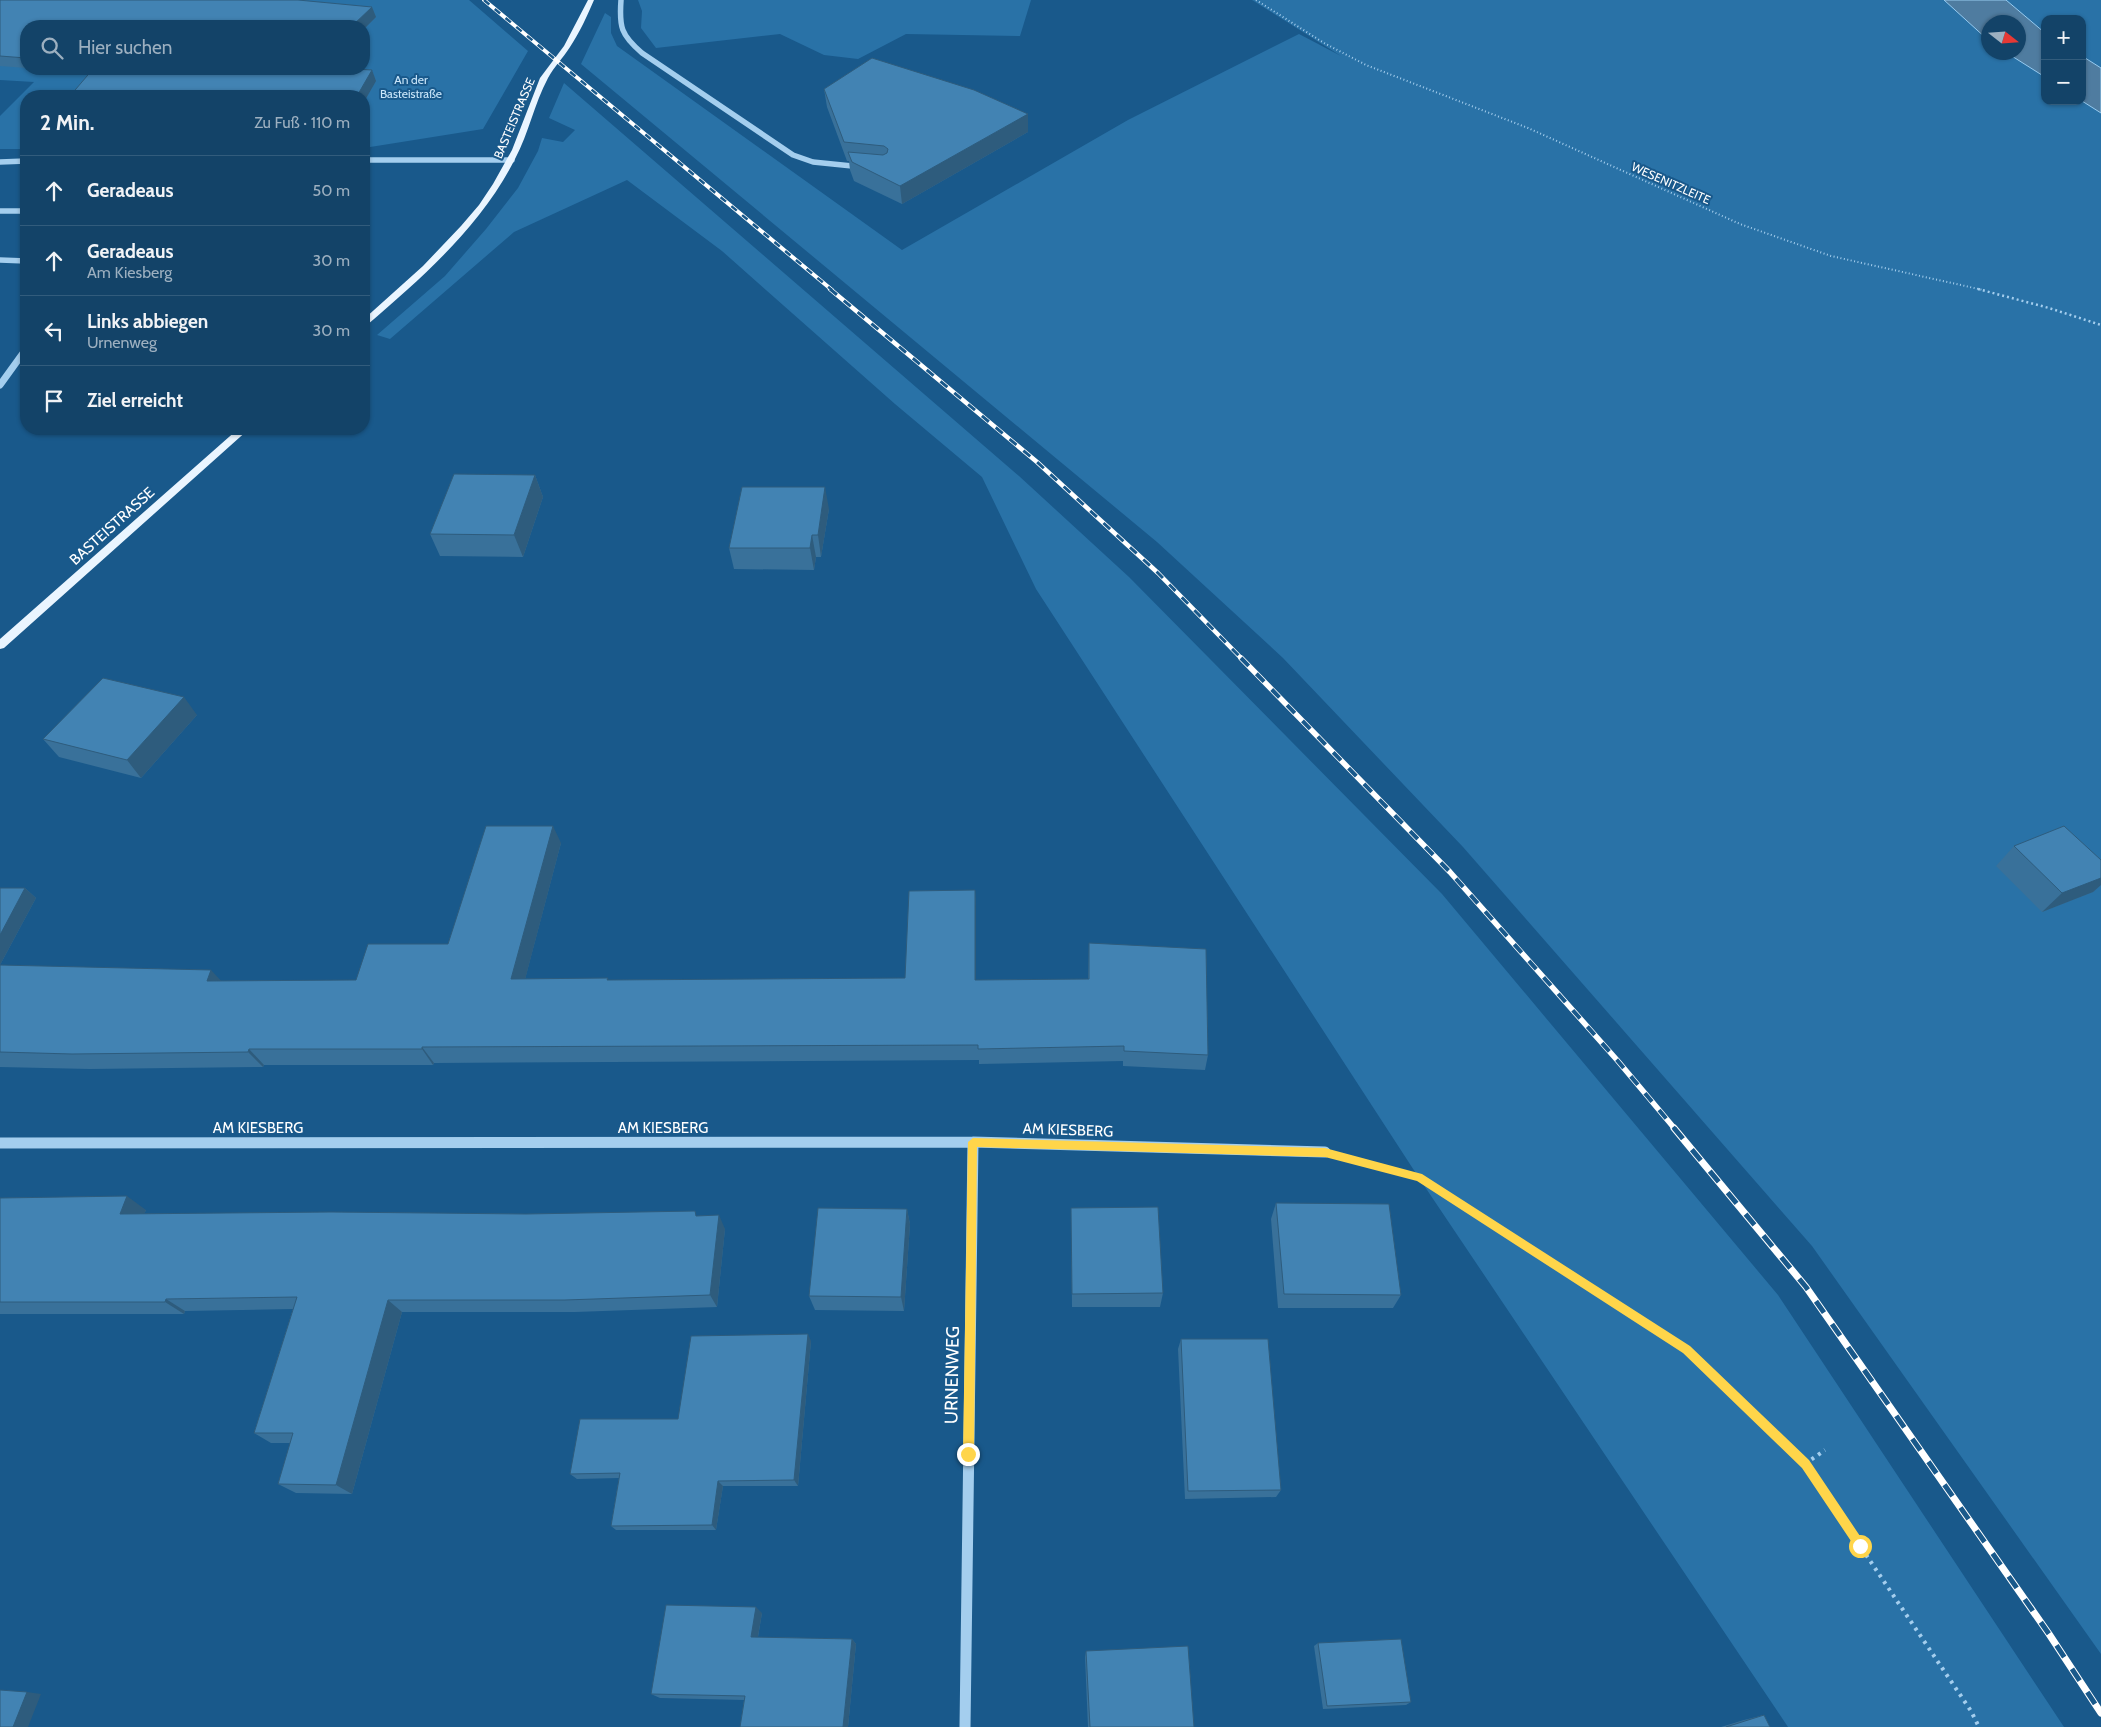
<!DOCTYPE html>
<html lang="de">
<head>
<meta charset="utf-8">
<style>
  body { margin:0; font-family:Cabin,sans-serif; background:#204e71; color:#f1f3f6 }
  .controls { position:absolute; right:15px; top:15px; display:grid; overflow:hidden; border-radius:10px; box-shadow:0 1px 4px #0004 }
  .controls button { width:45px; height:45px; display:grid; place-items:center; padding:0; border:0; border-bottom:1px solid #325c7c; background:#134368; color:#f1f3f6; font:25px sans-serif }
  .compass { position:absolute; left:1981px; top:15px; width:45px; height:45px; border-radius:50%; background:#134368; box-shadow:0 1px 4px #0004; rotate:107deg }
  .stop { position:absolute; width:15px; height:15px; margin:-11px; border:4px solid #ffd54a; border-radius:50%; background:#fff }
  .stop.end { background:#ffd54a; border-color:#fff; box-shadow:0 1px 5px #0008 }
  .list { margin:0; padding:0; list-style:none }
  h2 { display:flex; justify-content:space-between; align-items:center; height:65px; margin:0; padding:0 20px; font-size:21px }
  h2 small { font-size:16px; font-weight:400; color:#9db0c0 }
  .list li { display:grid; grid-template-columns:32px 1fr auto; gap:15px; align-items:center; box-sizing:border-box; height:70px; padding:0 20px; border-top:1px solid #325c7c }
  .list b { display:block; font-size:19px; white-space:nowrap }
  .list p { margin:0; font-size:16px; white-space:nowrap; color:#9db0c0 }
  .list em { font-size:16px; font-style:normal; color:#9db0c0 }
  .icon { flex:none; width:28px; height:28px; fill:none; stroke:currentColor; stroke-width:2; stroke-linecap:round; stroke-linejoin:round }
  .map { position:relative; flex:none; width:2101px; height:1727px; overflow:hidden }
  .search { position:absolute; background:#134368; box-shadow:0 1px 4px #0004; left:20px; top:20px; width:350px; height:55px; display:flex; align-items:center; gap:12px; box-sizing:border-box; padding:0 18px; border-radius:20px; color:#9db0c0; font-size:19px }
  .panel { position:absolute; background:#134368; box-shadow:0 1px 4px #0004; left:20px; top:90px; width:350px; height:345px; border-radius:20px }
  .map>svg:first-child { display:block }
</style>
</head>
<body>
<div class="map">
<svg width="2101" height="1727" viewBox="0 0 2101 1727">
  <rect width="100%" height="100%" fill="#19598b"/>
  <!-- green -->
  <path fill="#2972a7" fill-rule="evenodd" d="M 0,0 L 469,0 L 528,51 L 483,129 L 364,148 L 364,96 L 26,96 L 26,149 L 0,149 L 0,116 L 34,82 L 0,80 ZM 26,26 L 364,26 L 364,69 L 26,69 Z
    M 638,0 L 1031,0 L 1020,36 L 906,34 L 858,59 L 824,55 L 780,34 L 656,48 L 641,28 L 642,11 Z
    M 1252,0 L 2101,0 L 2101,1654 L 1812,1246 L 1463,847 L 1283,658 L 1157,542 L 581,64 L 605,13 L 611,17 L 611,33 L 617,46 L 902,250 L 1128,120 L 1299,34 L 1341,56 ZM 2045,19 L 2082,19 L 2082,101 L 2045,101 ZM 1988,22 L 2018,22 L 2018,52 L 1988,52 Z
    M 564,83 L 1019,476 L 1129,577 L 1442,894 L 1778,1295 L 2064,1727 L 1788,1727 L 1419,1178 L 1036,589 L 982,477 L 895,404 L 722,251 L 627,180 L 514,232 L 390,339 L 377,335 L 445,276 L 486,229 L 518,188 L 538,151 L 542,138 L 563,142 L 575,130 L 549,118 Z"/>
  <!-- water -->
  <path fill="#4f7ca0" stroke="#97cbf0" d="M 1944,0 L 2006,0 L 2045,33 L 2045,77 L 2007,53 L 2018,52 L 2018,22 L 1988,22 L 1988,40 Z
    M 2082,56 L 2101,68 L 2101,113 L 2082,101 Z"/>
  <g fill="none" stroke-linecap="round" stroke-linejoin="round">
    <!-- path-far2 -->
    <path stroke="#a4ceee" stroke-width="2" stroke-dasharray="1 2.5" stroke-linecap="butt" d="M 1256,0 L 1324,43 L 1366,65 L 1528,128 L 1740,224 L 1831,256 L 1983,290"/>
    <!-- path-far1 -->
    <path stroke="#a4ceee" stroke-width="2.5" stroke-dasharray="2 3" stroke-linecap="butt" d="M 1978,289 L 2049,308 L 2101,325"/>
    <!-- path -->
    <path stroke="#a4ceee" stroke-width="4" stroke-dasharray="3 5" stroke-linecap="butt" d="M 1365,1163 L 1419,1178 L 1686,1349 L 1805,1464 L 1971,1711 L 1979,1727
      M 1805,1464 L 1825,1450"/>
    <!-- minor-far2 -->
    <path stroke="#a4ceee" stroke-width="5.5" d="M 621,0 C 619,27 621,35 642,53 L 793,155 L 813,162 L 862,167
      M 364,160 L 512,160
      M 0,162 L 26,161
      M 0,211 L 26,211
      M 0,260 L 26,261"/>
    <!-- minor-far1 -->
    <path stroke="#a4ceee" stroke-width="7" d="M 0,385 L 26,349"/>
    <!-- minor -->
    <path stroke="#a4ceee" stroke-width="11" d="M 0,1143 L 973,1142 L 1325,1152
      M 965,1727 L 973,1142"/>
    <!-- major -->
    <path fill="#eaf5ff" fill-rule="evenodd" d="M 588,0 L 594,0 C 587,16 580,32 570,47 C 563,58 554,67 548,78 C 534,104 529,133 515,159 C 481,226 424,276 367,325 L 364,326 L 364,319 L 423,266 L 461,226 L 479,205 L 493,184 L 512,150 L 540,78 L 564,46 Z
      M 238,429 L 249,429 L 4,648 L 0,649 L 0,639 Z"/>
    <!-- rail-far3 casing -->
    <g stroke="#fff" stroke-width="4">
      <path id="rail-far3" d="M 484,0 L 832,290"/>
    </g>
    <!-- rail-far2 casing -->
    <g stroke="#fff" stroke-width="4.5">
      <path id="rail-far2" d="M 830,289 L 1037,462 L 1158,573 L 1242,659"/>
    </g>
    <!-- rail-far1 casing -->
    <g stroke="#fff" stroke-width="5.5">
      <path id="rail-far1" d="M 1241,658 L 1450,872 L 1617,1060 L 1675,1129"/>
    </g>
    <!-- rail casing -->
    <g stroke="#fff" stroke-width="7">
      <path id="rail" d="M 1674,1128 L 1806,1287 L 2049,1634 L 2101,1713"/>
    </g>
    <!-- rail-far3 -->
    <use href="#rail-far3" stroke="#19598b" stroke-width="2.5" stroke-dasharray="7" stroke-linecap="butt"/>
    <!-- rail-far2 -->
    <use href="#rail-far2" stroke="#19598b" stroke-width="3" stroke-dasharray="9" stroke-linecap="butt"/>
    <!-- rail-far1 -->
    <use href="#rail-far1" stroke="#19598b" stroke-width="4" stroke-dasharray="11" stroke-linecap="butt"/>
    <!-- rail -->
    <use href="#rail" stroke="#19598b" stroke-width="5" stroke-dasharray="14" stroke-linecap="butt"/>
  </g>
  <!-- wall -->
  <path fill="#39719a" d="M 0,0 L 372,7 L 376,17 L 364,29 L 364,26 L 26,26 L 26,68 L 0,66 Z
    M 32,69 L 354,69 L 372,70 L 376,81 L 364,102 L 364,96 L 33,71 Z
    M 824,89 L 1028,132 L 902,204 L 854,181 L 850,170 L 849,161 L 847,161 L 827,107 Z
    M 535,475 L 543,497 L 523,557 L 440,556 L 430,534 Z
    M 829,509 L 821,557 L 816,557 L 814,570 L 734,569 L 729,548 Z
    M 197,715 L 141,778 L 59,757 L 43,739 Z
    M 561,843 L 525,979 L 609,980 L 905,978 L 975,890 L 976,907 L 976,980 L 1088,979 L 1089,943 L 1208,1055 L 1205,1070 L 1123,1066 L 1123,1061 L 979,1064 L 979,1060 L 434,1063 L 433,1065 L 264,1065 L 263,1067 L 90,1069 L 0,1067 L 0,888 L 25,888 L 36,898 L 0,965 L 222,981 L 356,980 L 448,944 Z
    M 2014,846 L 2101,860 L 2101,885 L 2093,892 L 2042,912 L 1996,866 Z
    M 0,1198 L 146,1210 L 144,1214 L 698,1216 L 725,1229 L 717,1307 L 575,1312 L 402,1312 L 352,1494 L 296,1493 L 278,1484 L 291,1443 L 271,1443 L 254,1433 L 293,1309 L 185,1311 L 184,1314 L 0,1314 Z
    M 1276,1203 L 1401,1295 L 1393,1308 L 1278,1308 L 1271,1219 Z
    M 1071,1208 L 1163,1293 L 1160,1307 L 1072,1307 Z
    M 907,1209 L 910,1224 L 904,1311 L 815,1310 L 809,1296 Z
    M 1181,1339 L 1281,1490 L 1276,1497 L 1185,1499 L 1178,1349 Z
    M 811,1341 L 798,1486 L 723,1486 L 716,1530 L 616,1530 L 611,1526 L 619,1478 L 577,1479 L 570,1474 L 678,1419 Z
    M 762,1613 L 758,1637 L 852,1639 L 856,1644 L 848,1727 L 740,1727 L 744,1700 L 660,1698 L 651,1694 Z
    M 1318,1643 L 1411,1702 L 1406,1705 L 1323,1709 L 1314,1646 Z
    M 1086,1651 L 1194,1727 L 1088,1727 L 1085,1657 Z
    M 1764,1715 L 1770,1727 L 1721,1727 L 1744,1720 Z"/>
  <!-- shaded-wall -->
  <path fill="#2e5c7d" d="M 372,7 L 376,17 L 364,29 L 364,26 L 352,26 Z
    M 372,70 L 376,81 L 364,102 L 364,96 L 357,96 Z
    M 1028,114 L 1028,132 L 902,204 L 900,186 Z
    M 535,475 L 543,497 L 523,557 L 514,535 Z
    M 825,487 L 829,509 L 821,557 L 818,535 Z
    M 812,535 L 816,557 L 814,570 L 810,548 Z
    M 184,697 L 197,715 L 141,778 L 127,760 Z
    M 553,826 L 561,843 L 521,995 L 511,979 Z
    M 2101,878 L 2101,885 L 2093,892 L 2042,912 L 2062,893 Z
    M 25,888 L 36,898 L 0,965 L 0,935 Z
    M 975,890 L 976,907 L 976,997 L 975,980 Z
    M 211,970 L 226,986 L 207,981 Z
    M 422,1047 L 434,1063 L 433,1065 L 422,1049 Z
    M 249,1049 L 264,1065 L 263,1067 L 248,1052 Z
    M 127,1196 L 146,1210 L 139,1228 L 120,1214 Z
    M 907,1209 L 910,1224 L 904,1311 L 901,1297 Z
    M 719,1215 L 725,1229 L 717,1307 L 710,1295 Z
    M 166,1299 L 185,1311 L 184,1314 L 165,1302 Z
    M 388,1300 L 402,1312 L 352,1494 L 336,1485 Z
    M 808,1334 L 811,1341 L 798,1486 L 794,1480 Z
    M 718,1481 L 723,1486 L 716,1530 L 712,1525 Z
    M 756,1607 L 762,1613 L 757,1642 L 751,1637 Z
    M 852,1639 L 856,1644 L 848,1727 L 843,1727 Z
    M 27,1692 L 41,1694 L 28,1727 L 13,1727 Z"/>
  <!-- building -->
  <path fill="#4283b3" stroke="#2e5c7d" d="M 0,0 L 298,0 L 372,7 L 352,26 L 26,26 L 26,58 L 0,56 Z
    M 872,58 L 974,90 L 1028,114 L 900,186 L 852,162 L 848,152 L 883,155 L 887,153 L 888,149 L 884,146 L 844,142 L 824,89 Z
    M 93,69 L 354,69 L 372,70 L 357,96 L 70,96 Z
    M 454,474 L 535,475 L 514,535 L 430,534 Z
    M 742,487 L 825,487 L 818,535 L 812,535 L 810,548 L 729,548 Z
    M 103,678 L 184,697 L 127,760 L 43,739 Z
    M 486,826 L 553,826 L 511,979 L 608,978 L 607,980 L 905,978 L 909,891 L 975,890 L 975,980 L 1089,979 L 1089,943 L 1206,949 L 1208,1055 L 1124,1051 L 1124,1046 L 978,1049 L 978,1045 L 422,1047 L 422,1049 L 249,1049 L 248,1052 L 72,1054 L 0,1052 L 0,965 L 211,970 L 207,981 L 356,980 L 368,944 L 448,944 Z
    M 2064,826 L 2101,860 L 2101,878 L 2062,893 L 2014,846 Z
    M 0,888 L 25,888 L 0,935 Z
    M 127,1196 L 120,1214 L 331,1212 L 526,1214 L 695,1211 L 696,1216 L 719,1215 L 710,1295 L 565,1300 L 388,1300 L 336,1485 L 278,1484 L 293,1433 L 254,1433 L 297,1297 L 166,1299 L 165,1302 L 0,1302 L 0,1198 Z
    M 1276,1203 L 1389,1204 L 1401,1295 L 1284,1294 Z
    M 1158,1207 L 1163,1293 L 1072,1294 L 1071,1208 Z
    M 818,1208 L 907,1209 L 901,1297 L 809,1296 Z
    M 808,1334 L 794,1480 L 718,1481 L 712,1525 L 611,1526 L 620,1473 L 570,1474 L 580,1419 L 678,1419 L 691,1336 Z
    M 1181,1339 L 1268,1339 L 1281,1490 L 1188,1491 Z
    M 666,1605 L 756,1607 L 751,1637 L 852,1639 L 843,1727 L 740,1727 L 745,1696 L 651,1694 Z
    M 1401,1639 L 1411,1702 L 1327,1706 L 1318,1643 Z
    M 1188,1646 L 1194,1727 L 1090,1727 L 1086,1651 Z
    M 0,1690 L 27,1692 L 13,1727 L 0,1727 Z
    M 1764,1715 L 1770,1727 L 1726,1727 Z"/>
  <!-- route -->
  <path fill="#ffd54a" d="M 973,1138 L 1325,1148 L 1422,1174 L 1690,1346 L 1809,1460 L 1864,1542 L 1866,1546 L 1864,1550 L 1860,1552 L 1857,1550 L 1802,1468 L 1683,1353 L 1417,1181 L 1325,1157 L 977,1147 L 974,1454 L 972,1458 L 968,1460 L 965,1458 L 963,1454 L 968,1142 Z"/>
  <g text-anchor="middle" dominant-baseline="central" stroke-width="4" stroke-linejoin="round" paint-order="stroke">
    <!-- far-park labels -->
    <g font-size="12" fill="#cae6fa" stroke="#19598b">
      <text x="411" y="79">An der<tspan x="411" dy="14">Basteistraße</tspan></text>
    </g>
    <!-- far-street labels -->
    <g font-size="12" fill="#fff" stroke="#19598b">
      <text transform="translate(514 118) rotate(-67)">BASTEISTRASSE</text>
      <text transform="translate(1671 183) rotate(24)">WESENITZLEITE</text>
    </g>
    <!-- street labels -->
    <g font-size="15" fill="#fff" stroke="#19598b">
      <text transform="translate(112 526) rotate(-42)">BASTEISTRASSE</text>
      <text x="258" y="1128">AM KIESBERG</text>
      <text x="663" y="1128">AM KIESBERG</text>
      <text transform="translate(1068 1130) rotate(2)">AM KIESBERG</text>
    </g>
    <!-- near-street labels -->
    <g font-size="18" fill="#fff" stroke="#19598b">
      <text transform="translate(952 1375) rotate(-89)">URNENWEG</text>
    </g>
  </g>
</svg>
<div class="controls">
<button>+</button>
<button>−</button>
</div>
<svg class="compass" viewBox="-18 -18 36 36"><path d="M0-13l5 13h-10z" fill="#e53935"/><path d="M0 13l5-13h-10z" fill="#9db0c0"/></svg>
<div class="stop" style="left:1860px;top:1546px"></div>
<div class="stop end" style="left:968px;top:1454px"></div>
<div class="search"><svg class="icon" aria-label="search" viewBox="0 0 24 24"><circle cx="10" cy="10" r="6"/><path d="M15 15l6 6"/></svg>Hier suchen</div>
<section class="panel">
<h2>2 Min.<small>Zu Fuß · 110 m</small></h2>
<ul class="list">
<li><svg class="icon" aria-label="ahead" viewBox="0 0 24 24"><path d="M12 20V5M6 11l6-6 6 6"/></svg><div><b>Geradeaus</b></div><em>50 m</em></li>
<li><svg class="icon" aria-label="ahead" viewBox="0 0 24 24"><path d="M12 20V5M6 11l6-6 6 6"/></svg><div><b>Geradeaus</b><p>Am Kiesberg</p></div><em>30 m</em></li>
<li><svg class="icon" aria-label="left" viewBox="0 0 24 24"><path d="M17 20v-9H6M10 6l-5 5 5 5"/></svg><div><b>Links abbiegen</b><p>Urnenweg</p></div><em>30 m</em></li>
<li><svg class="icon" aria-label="arrive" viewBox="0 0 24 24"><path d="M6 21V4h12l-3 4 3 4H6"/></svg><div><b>Ziel erreicht</b></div></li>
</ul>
</section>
</div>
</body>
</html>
